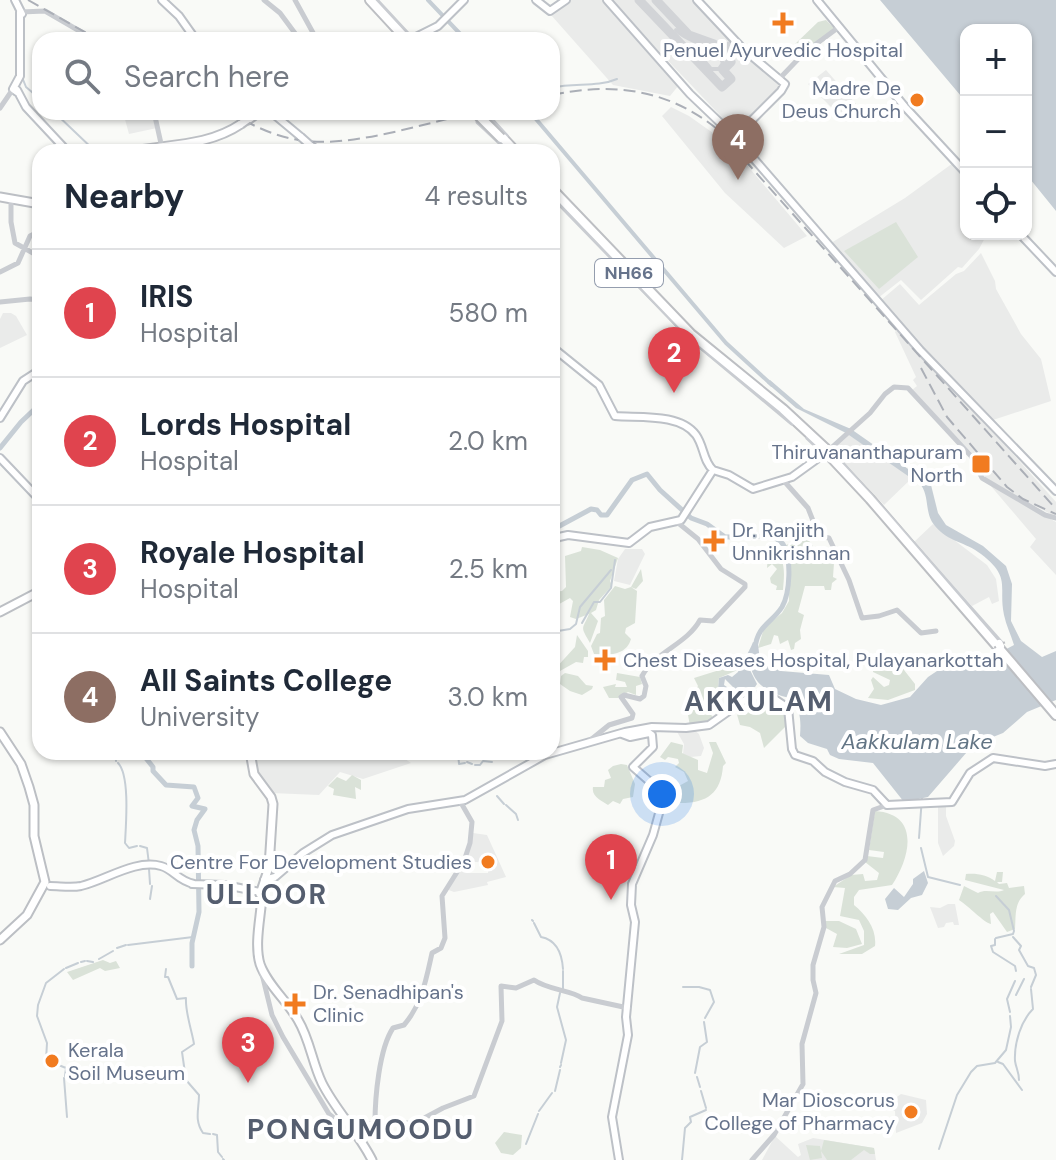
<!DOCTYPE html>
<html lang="en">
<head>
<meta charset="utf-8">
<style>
  body { margin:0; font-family:"DM Sans",sans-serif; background:#f2f2f3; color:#1f2937 }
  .controls { position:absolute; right:24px; top:24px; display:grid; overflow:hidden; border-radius:16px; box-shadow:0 2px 6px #0004 }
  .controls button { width:72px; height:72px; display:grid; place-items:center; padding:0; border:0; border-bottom:2px solid #e0e1e3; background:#fff; color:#1f2937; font:40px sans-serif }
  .you { position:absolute; left:662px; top:794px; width:28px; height:28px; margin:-20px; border:6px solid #fff; border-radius:50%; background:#1a73e8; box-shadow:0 0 0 12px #1a73e833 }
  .badge { display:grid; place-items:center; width:52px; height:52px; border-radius:50%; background:#b45309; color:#fff; font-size:26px; font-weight:700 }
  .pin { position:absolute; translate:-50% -66px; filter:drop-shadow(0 2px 4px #0008) }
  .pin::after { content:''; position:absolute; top:42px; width:28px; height:24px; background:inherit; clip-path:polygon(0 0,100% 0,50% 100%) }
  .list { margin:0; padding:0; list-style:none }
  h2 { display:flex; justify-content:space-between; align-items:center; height:104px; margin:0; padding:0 32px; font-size:34px }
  h2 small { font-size:26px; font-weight:400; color:#747a83 }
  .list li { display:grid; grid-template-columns:52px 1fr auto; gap:24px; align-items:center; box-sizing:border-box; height:128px; padding:0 32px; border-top:2px solid #e0e1e3 }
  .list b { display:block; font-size:30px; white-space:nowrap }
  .list p { margin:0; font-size:26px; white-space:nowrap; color:#747a83 }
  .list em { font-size:26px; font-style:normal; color:#747a83 }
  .icon { flex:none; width:44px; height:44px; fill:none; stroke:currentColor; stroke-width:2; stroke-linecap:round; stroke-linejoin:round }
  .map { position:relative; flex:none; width:1056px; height:1160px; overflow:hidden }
  .search { position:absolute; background:#fff; box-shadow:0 2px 6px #0004; left:32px; top:32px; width:528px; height:88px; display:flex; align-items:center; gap:20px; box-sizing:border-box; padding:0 28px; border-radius:24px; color:#747a83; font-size:30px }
  .panel { position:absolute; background:#fff; box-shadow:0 2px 6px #0004; left:32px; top:144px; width:528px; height:616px; border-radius:24px }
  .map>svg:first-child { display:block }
</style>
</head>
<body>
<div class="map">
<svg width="1056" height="1160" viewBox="0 0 1056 1160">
  <rect width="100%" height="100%" fill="#f9faf7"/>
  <!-- built -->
  <path fill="#eaebea" d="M 570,0 L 604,0 L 679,85 L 670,96 L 613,85 L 551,15 Z
    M 610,0 L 695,0 L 784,85 L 737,133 Z
    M 826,70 L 856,104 L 840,116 L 808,84 Z
    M 671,107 L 689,116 L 730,145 L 807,236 L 784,248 L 725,193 L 662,116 Z
    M 123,112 L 153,112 L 157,128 L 129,134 Z
    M 953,163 L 966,178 L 966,234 L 987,234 L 979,249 L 962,268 L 958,267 L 921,300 L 901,280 L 878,298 L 831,243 L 905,198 Z
    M 981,253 L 995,281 L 996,289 L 1021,334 L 1041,359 L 1051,401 L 993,420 L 950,377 L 880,301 L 900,284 L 919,305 L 956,274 L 964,271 Z
    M 3,313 L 11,313 L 16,316 L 27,335 L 0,348 L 0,319 Z
    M 899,328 L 1009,441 L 1006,446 L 1056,502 L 1056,517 L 986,480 L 979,472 L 971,452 L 912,390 L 917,386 L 913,380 L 916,377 L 895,332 Z
    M 848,434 L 912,478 L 884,505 L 831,449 Z
    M 990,485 L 1056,522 L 1056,575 L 1030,547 L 1036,539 Z
    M 933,524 L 987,565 L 996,579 L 999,601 L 992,604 L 989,597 L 972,606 L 914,542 Z
    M 625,549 L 642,549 L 645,554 L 630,585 L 614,581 L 618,559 Z
    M 693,729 L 699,734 L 704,748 L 701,756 L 690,757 L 683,754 L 684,744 L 676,730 Z
    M 252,752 L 395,752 L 411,763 L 363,779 L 340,772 L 319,795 L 271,793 L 255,774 Z
    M 938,806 L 946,806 L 946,816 L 955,841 L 954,846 L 943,856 L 938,843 Z
    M 473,833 L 487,835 L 506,877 L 487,882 L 488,885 L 454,892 L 446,889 L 464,866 L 467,873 L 488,873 L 488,863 L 464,861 Z
    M 948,904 L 955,904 L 959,925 L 954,925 L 953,922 L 946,923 L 944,927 L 938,928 L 930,907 L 940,908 Z
    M 901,1094 L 926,1100 L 927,1114 L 922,1123 L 896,1133 L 895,1111 L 889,1109 L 890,1102 Z
    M 775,1136 L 798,1157 L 801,1155 L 798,1144 L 813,1138 L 874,1148 L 876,1160 L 762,1160 Z"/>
  <!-- green -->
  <path fill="#dae2d8" d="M 826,20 L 835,29 L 804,53 L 794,45 L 818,22 Z
    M 896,222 L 918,257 L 879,289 L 844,251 Z
    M 807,538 L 815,549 L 815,554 L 834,563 L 833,577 L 837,579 L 832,583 L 831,590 L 825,590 L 824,586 L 805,586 L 798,612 L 804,615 L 800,630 L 801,639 L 795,643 L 794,649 L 791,650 L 788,640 L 780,644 L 778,636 L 774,635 L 771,644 L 758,648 L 764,628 L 782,613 L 789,601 L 786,545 Z
    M 582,547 L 600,550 L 618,558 L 610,581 L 612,586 L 599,600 L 596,610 L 591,613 L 598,621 L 590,643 C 580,625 582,631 589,614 L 576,619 L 570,617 L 573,601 L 570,598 L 552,608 L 552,592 L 562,591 L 566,587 L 565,556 L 581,551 Z
    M 772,551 L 778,552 C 786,565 784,577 783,590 L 776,590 L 777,586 L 771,583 L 770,578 L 777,569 L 772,564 L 767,568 L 768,554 Z
    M 641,569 L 643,581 L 636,589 L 631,587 L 637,591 L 635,623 L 626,628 L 625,633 L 631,639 C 626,656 609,655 594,654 L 591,646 L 597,634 L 600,633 L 601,618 L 605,616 L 604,600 L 615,586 L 625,589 L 631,587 Z
    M 577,635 L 588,651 L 588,657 L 584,657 L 583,663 L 576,662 L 560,671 L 554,670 L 575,647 Z
    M 881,657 L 894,657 L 906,664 L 904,670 L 915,684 L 915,690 L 888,700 L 868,698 L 874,689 L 871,680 L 873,677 L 884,687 L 889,685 L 890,680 L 873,672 L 873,662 Z
    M 729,667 L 740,669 L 719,678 L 718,689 L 725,694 L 710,699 L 705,704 L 713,718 L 711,721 L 690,726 L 688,715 L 683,712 L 698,686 L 694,678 Z
    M 565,673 L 578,676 L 586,685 L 593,686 L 592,689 L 582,695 L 570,691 L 560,684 L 561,676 Z
    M 617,673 L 640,677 L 642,684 L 636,686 L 636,695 L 628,692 L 618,698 L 609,698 L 603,687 L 616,684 L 615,687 L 627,687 L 625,682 L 616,680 Z
    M 763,696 L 775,700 L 785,709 L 787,725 L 764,748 L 760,733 L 750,727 L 740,725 L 736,711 L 745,703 Z
    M 671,742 L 683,745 L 682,753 L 698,760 L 698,770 L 707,773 L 713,753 L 709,742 L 716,742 L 726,763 L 723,766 C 721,794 706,804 677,803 L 677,787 L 688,781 L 684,772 L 675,767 L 679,763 L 678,759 L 668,757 L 665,760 L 660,757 Z
    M 621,764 L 627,765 L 635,784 L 633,797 L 623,799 L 620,804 L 613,801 L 608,805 C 603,801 591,797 593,787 L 604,787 L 605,780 L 611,778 L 608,770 L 613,766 Z
    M 352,775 L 361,780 L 361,790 L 355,787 L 356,799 L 333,795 L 334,789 L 328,786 L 337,777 L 346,781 Z
    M 875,811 C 921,814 910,858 892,885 L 859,890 L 854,897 L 854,905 C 866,915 877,929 875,946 L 862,954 L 839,954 L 864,945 L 864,931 L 859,920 L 840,916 L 845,888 L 833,887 L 851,875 L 863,874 L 865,881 L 877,880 L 879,873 L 865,862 L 867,856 L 883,858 L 884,852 L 869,850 Z
    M 997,872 L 1003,872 L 1002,882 L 997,882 L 999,884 L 1007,883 L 1009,888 L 1024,886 L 1025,894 C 1014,903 1016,916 1015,929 L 1007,932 L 993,912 L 990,914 L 991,924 C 983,922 970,907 959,900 L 964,886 L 978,893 C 986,888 995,894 1004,890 L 965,880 L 966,874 C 977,873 987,875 995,881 Z
    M 825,921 L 839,921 L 856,929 L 862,944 L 847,948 L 833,947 L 837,934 L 826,928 Z
    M 103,960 L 110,963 L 116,961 L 120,968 L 105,971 L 100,968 L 73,980 L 67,972 Z
    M 504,1132 L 522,1135 L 521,1148 L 513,1155 L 501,1153 L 495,1143 Z
    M 824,1140 L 874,1148 L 875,1154 L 870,1154 L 864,1150 L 851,1160 L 827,1160 L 821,1151 L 822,1158 L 810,1160 L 806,1145 L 820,1146 L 821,1151 Z"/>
  <!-- water -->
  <path fill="#c6ced5" d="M 880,0 L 1056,0 L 1056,211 L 1026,174 L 1026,30 L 966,30 L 966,102 Z
    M 770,380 L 804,409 L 851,429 L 931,485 L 938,513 L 946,525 L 983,546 L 1006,566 L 1012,584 L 1011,621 L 1021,641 L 1042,657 L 1056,651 L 1056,700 L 1027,712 L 1003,733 L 973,745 L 928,797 L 904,802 L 873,763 L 839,759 L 830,755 L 827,749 L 808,743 L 800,736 C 801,721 801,710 791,698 C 768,694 750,683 750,658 L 748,666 L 757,684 L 755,687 L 735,689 L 725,679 L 724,685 L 733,691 L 725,694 L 718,689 L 719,678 L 728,675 L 732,677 L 738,672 C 741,663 749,653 753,642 L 758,644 L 760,661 L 781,671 L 829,675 L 835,689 L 856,699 L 881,705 L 910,697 L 928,677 L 943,667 L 995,663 L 998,661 L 995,655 L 1014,645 C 1011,635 1006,625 1004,615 C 998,586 1012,578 981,554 C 966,542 948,542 935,526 C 924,513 930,498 921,485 L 846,433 L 796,408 L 767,383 Z
    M 924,871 L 928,883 L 922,895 L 911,898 L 898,910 L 888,909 L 885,899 L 894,888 L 904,897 L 913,884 L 913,879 Z"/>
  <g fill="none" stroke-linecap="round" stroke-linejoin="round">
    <!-- stream -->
    <path stroke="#c6ced5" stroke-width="2" d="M 22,77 L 26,87 L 40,99
      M 552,88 C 574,82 596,88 617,79
      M 54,112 L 96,152
      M 582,623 L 594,602 L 600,602 L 611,588 L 615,560
      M 552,632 L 570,629 L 576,624 L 580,607 L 611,570
      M 115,752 L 116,761
      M 458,752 L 459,764 L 465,763
      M 467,762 L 472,764
      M 118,763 C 130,775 126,824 125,843 L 129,848 L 137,846
      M 475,765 L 480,765 L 483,761 L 492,762
      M 497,796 L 504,804
      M 506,805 L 516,814 L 518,820
      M 919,838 L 922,797
      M 140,846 L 147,848 L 149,864
      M 921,848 L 928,877 L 960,885
      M 149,869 L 150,884
      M 150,899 L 152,886
      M 532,920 L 533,921
      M 534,923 L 541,937 C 557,940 562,954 563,969
      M 1013,937 L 1021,946 L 1019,950 L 1028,966 L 1034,968 L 1036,975 L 1031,987
      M 996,938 L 1013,934 L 1014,931 L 1009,910 L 996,896
      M 995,939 L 995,945 L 991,946 L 993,952 L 1015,966 L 1016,971
      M 128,945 L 193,937
      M 117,948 L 126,945
      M 99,959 L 113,951
      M 87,961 L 93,962
      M 81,962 L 85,961
      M 66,968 L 78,963
      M 64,969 L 46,983 L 38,1005 L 37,1016 L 47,1043 L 46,1060 L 66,1068 L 65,1076
      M 166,969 L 165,977 L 168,977 L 177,999 L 186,998 C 185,1012 192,1031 194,1044 L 182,1052 L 186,1080 L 199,1095 C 199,1109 194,1120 203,1133 L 210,1134
      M 683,987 L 699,987 L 710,990 L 714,1002 L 705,1018
      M 563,989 L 563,971
      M 560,993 L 557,1007 L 566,1040 L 561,1063
      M 1016,995 L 1024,979
      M 1010,1012 L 1007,999 L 1015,981
      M 998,1062 L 1003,1064 L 1022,1090
      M 560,1067 L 561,1065
      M 695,1073 L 700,1047 L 707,1042 L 704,1022
      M 697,1077 L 700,1087
      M 64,1078 L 67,1117
      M 1019,1080 C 1019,1072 1016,1068 1015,1061 C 1014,1043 1021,1021 1033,1009 L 1031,989
      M 555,1091 L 560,1070
      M 701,1091 L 706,1108
      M 539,1111 L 552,1093
      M 213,1134 L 217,1135 L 218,1152 L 222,1157
      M 526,1144 L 538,1114
      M 939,1149 L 957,1095 L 971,1072 L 977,1066 L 995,1063 L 1006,1050 L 1011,1027 L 1010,1016
      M 223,1159 L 224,1160
      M 682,1160 L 685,1128 L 691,1122 L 690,1117 L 706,1110"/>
    <!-- canal -->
    <path stroke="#c6ced5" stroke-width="4" d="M 428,0 L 466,40
      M 530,112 L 726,343 L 772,385"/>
    <!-- river -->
    <path stroke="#c6ced5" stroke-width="5" d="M 0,448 L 21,422 L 40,404
      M 552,530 L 591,509 L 597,510 L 601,515 L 607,515 L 632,480 L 647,474 L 660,490 L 691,518 L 707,524 L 725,537 L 773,536 C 774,537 782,543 783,544 C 792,558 790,593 782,607 C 772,623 757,625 755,649
      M 141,752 L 153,767 L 153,771 L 166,785 L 194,787 L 198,798 L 192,806 L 205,809 L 197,820 L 194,830 L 198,846 L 199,912 L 192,943 L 192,966"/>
    <!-- taxiway -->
    <path stroke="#d2d4d7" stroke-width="4" d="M 676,30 C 690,45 716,43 723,63 L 719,69 L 711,69 L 701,57"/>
    <!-- runway -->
    <path stroke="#d2d4d7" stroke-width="9" d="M 639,0 L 722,87 L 731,79 L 723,70 L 731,62 L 726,56 L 733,52 L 729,46 L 722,52 L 714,44 L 689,35 L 656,0"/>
    <!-- secondary casing -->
    <g stroke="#bdc1c7" stroke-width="10">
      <path id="secondary" d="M 15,0 L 22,14
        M 162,0 L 179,16 L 196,40
        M 536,0 L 550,11 L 566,0
        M 607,0 L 690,94 L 735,137 L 781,91 L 785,84 L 742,48 L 697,0
        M 817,0 L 905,107 L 966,173
        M 412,39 L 438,26 L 464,0
        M 17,90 L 26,107 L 68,152
        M 17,92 L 13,89 L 20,76 L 20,12
        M 271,112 L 301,137
        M 734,138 L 735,137 L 920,350 L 1056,491
        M 310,145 L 320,152
        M 1020,234 L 1056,272
        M 552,347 L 599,385 L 615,416 C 639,418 680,413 696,435 C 704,446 703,461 713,470
        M 0,418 L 23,381 L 40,370
        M 0,458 L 40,500
        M 552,542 L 559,537 L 568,535 L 629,543 L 650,527 L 681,520 L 713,470 L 729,475 L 753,489 L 792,477 L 828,451
        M 264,880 L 275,877 L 303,853 L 332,835 L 408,809 L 465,800 L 545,755 L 625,732 L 652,727 L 686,728 L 709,725 L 743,701 L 758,695 L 770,696 L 788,708 L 792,749 L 795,755 L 813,761 L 825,772 L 845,782 L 873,790 L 887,805 L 952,802 L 970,773 L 993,758 L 1045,766 L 1056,764
        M 192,884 L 225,885 L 260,892
        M 50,886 C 60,886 71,888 81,886 C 106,880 135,859 161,866 C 173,869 178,881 194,884
        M 619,1160 L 612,1117 L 628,1035 L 626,1017 L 635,922 L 631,905 L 632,884 L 653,835 L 661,806 L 657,788 L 633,767 L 653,747 L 652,735 L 649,733 L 630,737 L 622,734"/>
    </g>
    <!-- primary casing -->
    <g stroke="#bcbfc4" stroke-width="11">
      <path id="primary" d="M 411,40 L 412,39
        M 248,120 L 259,112
        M 127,152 C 166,144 207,147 241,124
        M 0,197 L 40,204
        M 0,612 L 40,591
        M 0,732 L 21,764 L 29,787 L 34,805 L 34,836 L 45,882 L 27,915 L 0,940
        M 250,752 L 254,774 L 271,797 L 273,804 L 269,867 L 260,894
        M 260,892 L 262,896 C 261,916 254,944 260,964 C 267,984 287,1001 298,1020 C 310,1040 312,1062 322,1083 C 336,1111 358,1132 372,1160"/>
    </g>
    <!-- trunk casing -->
    <g stroke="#bdbfc3" stroke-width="12">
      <path id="trunk" d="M 370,0 L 407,40
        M 502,137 L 516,152
        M 552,189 L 691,334 L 783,409 L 825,448
        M 827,453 L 870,499 L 997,646
        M 998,647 L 1056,715"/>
    </g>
    <!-- tertiary -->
    <path stroke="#c9ccd1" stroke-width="5" d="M 264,0 L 280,13 L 300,40
      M 295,0 L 317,40
      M 376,0 L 413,40
      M 21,12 L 45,11 L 95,40
      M 781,77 L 804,53 L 839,27
      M 0,108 L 13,89
      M 154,112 L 162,148
      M 506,136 L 486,114 L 478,115 L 478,122 L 510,152
      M 552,196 L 689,337 L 792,423
      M 11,199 L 11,222 L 15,243 L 40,257
      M 0,272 L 18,263 L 30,236 L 40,231
      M 0,302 L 30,299 L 40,300
      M 808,438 L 827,456
      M 830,449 L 870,413 L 885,394 L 894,387 L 908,388 L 971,456 L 982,478 L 1045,515 L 1056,518
      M 830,450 L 1001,643
      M 784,481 L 808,508 L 819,536 L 829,538 L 849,580 L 862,618 L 879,616 L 897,610 L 921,633 L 936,631
      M 642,676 C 655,652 687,644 700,620 L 713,621 L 745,587 L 745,584 L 721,569 L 698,539 L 677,522
      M 588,742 L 609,725 L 632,718 L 633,714 L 621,697 L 624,695 L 640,699 L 644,696 L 646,686 L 642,676
      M 261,970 L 272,1015 L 283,1037 L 329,1114 L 341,1124 L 349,1127
      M 375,1123 L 415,1123 L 443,1108 L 474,1096 L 502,1021 L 501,986 L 516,988 L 534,980 C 548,990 571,990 582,998 L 628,1008
      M 352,1126 L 375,1123 C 375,1098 379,1049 393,1028 L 404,1025 C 422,1004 426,980 432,953 L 441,948 L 445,938 L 442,896 L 464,861 L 470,843 L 472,822 L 460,801
      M 752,1160 L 774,1135 L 803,1084 L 802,1044 L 816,993 L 813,980 L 813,965 L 824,927 L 822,907 L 835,881 L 850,874 L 865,860 L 873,810 L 887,805"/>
    <!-- secondary -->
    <use href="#secondary" stroke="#fff" stroke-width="6"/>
    <!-- primary -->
    <use href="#primary" stroke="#fff" stroke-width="7"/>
    <!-- trunk -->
    <use href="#trunk" stroke="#fff" stroke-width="8"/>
    <!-- rail -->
    <path stroke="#abafb7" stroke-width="2" stroke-dasharray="12 6" stroke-linecap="butt" d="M 28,0 L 99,40
      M 552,95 C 612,82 668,89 717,129 L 1056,509
      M 228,112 C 250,124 273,136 298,140 C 350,149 424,123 477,112
      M 921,368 L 947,417 L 1007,487 L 1023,499 L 1056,514"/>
    <!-- secondary-bridge casing -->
    <g stroke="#bdc1c7" stroke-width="10" stroke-linecap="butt">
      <path id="secondary-bridge" d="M 301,137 L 310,145"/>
    </g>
    <!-- primary-bridge casing -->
    <g stroke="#bcbfc4" stroke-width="11" stroke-linecap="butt">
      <path id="primary-bridge" d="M 241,124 L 248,119"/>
    </g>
    <!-- trunk-bridge casing -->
    <g stroke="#bdbfc3" stroke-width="12" stroke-linecap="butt">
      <path id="trunk-bridge" d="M 475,112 L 501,138
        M 825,448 L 829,452
        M 999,644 L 1000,646"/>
    </g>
    <!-- secondary-bridge -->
    <use href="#secondary-bridge" stroke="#fff" stroke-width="6"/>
    <!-- primary-bridge -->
    <use href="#primary-bridge" stroke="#fff" stroke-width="7"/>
    <!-- trunk-bridge -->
    <use href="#trunk-bridge" stroke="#fff" stroke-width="8"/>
  </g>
  <!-- markers -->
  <g fill="#f17b20" stroke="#fff" stroke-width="3">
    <path d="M779 11h8v8h8v8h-8v8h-8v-8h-8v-8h8z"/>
    <circle cx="917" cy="100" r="8"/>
    <rect x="971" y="454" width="20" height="20" rx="4"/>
    <path d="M710 529h8v8h8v8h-8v8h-8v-8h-8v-8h8z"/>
    <path d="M601 648h8v8h8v8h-8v8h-8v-8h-8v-8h8z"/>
    <circle cx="488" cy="862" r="8"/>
    <path d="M291 992h8v8h8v8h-8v8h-8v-8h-8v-8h8z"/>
    <circle cx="52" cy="1061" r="8"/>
    <circle cx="911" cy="1112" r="8"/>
  </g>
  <g text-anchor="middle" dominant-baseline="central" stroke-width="8" stroke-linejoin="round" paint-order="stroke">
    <!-- shield labels -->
    <rect fill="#fff" stroke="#949dae" stroke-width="2" x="595" y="259" width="68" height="28" rx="6"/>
    <g font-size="18" font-weight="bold" fill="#66738b">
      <text x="629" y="273">NH66</text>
    </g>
    <!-- poi labels -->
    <g font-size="20" fill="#66738b" stroke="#fff" text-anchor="end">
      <text x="783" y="50" text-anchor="middle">Penuel Ayurvedic Hospital</text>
      <text x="901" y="88">Madre De<tspan x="901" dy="23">Deus Church</tspan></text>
      <text x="963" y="452">Thiruvananthapuram<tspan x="963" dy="23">North</tspan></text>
      <text x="732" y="530" text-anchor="start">Dr. Ranjith<tspan x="732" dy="23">Unnikrishnan</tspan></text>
      <text x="623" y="660" text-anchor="start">Chest Diseases Hospital, Pulayanarkottah</text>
      <text x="472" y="862">Centre For Development Studies</text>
      <text x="313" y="992" text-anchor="start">Dr. Senadhipan's<tspan x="313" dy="23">Clinic</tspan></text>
      <text x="68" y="1050" text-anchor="start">Kerala<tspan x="68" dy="23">Soil Museum</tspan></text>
      <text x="895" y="1100">Mar Dioscorus<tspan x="895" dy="23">College of Pharmacy</tspan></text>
    </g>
    <!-- water labels -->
    <g font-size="22" font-style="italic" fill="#637585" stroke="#fff">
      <text x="917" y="741">Aakkulam Lake</text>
    </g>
    <!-- district labels -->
    <g font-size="28" font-weight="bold" letter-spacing="2" fill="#555e6f" stroke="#fff">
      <text x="759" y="701">AKKULAM</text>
      <text x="267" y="894">ULLOOR</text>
      <text x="361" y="1129">PONGUMOODU</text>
    </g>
  </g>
</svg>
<div class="controls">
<button>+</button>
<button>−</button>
<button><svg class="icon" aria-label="locate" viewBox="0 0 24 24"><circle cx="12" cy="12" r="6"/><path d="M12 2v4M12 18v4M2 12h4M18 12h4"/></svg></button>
</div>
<div class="you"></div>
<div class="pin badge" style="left:611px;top:900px;background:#e0444e">1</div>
<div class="pin badge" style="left:674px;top:393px;background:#e0444e">2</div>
<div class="pin badge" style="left:248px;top:1083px;background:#e0444e">3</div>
<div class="pin badge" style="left:738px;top:180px;background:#8d6e63">4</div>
<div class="search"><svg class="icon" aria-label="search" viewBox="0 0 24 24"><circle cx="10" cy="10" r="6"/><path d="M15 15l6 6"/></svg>Search here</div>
<section class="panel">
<h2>Nearby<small>4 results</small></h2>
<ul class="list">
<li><span class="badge" style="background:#e0444e">1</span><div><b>IRIS</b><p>Hospital</p></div><em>580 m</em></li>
<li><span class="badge" style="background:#e0444e">2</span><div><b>Lords Hospital</b><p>Hospital</p></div><em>2.0 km</em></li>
<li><span class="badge" style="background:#e0444e">3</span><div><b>Royale Hospital</b><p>Hospital</p></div><em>2.5 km</em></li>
<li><span class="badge" style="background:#8d6e63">4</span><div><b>All Saints College</b><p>University</p></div><em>3.0 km</em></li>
</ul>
</section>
</div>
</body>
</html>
